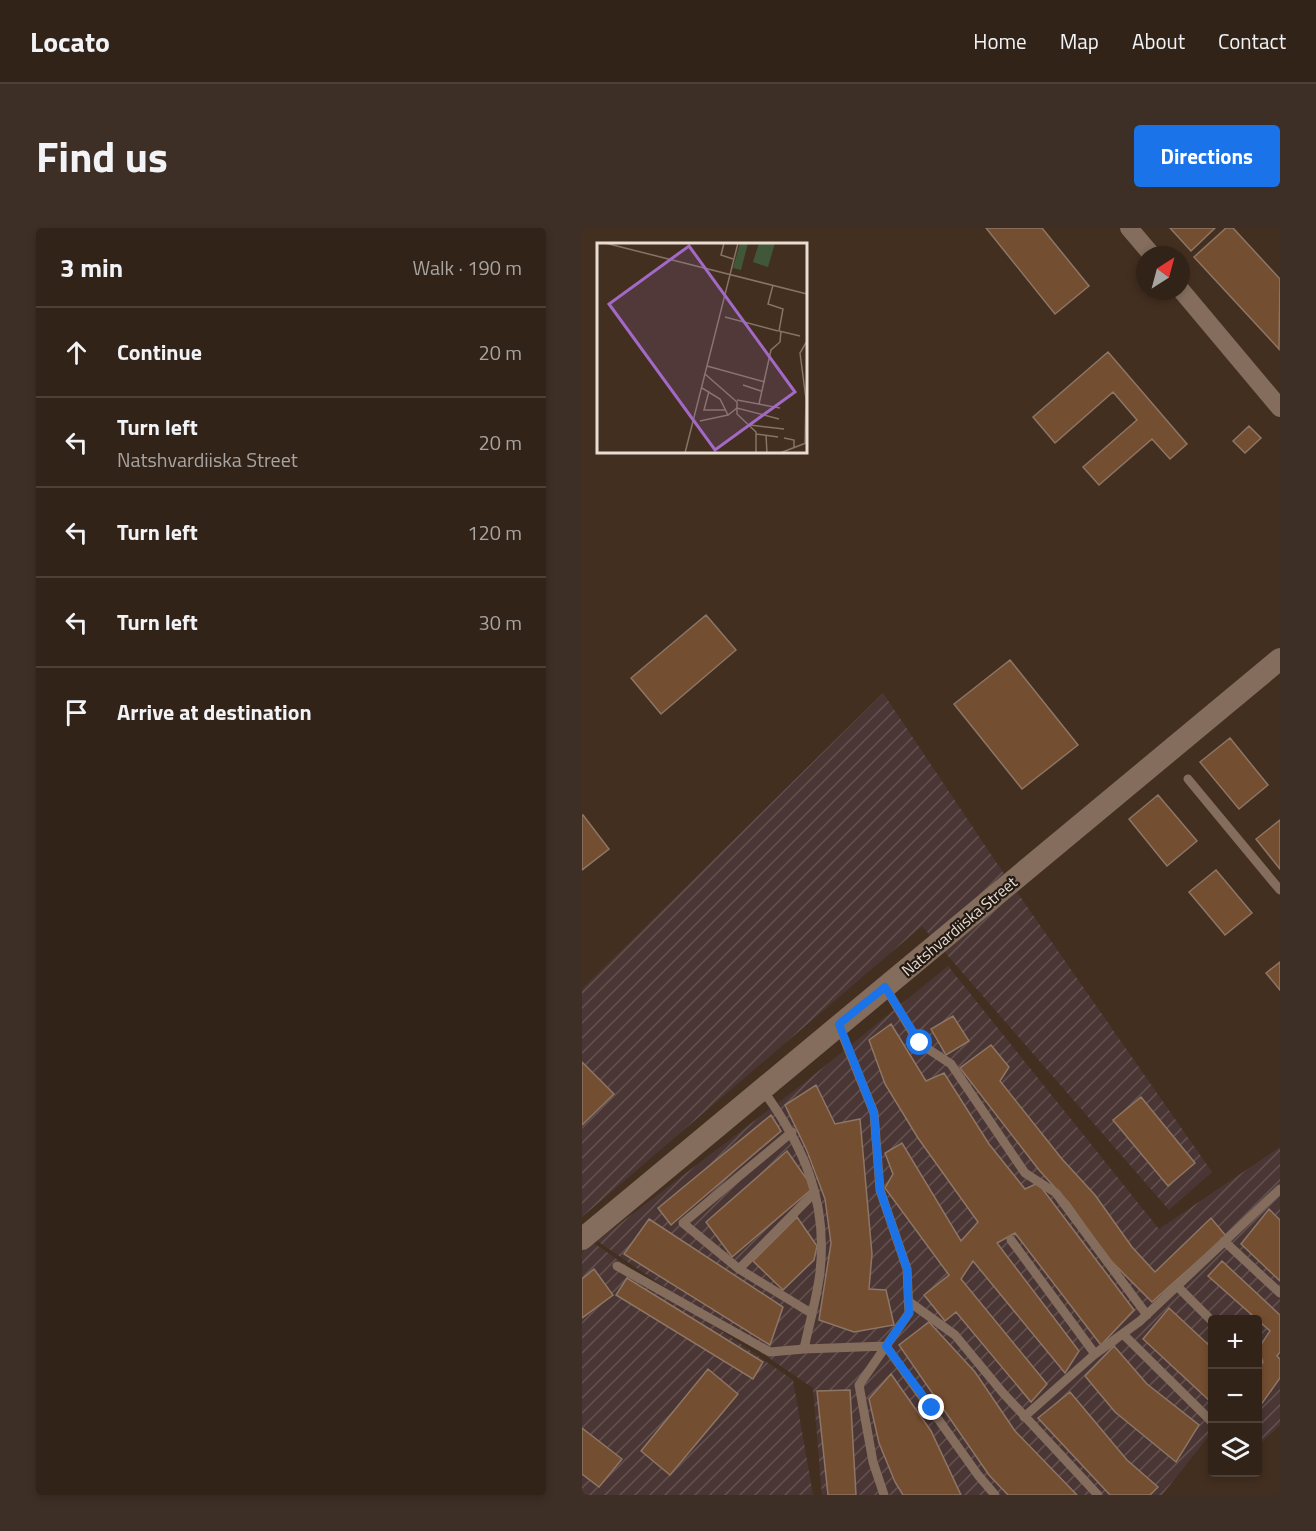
<!DOCTYPE html>
<html lang="en">
<head>
<meta charset="utf-8">
<style>
  body { margin:0; font-family:"Titillium Web",sans-serif; background:#3d2f25; color:#f1f3f6 }
  .controls { position:absolute; right:18px; bottom:18px; display:grid; overflow:hidden; border-radius:6px; box-shadow:0 3px 9px #0003 }
  .controls button { width:54px; height:54px; display:grid; place-items:center; padding:0; border:0; border-bottom:2px solid #4d4037; background:#322318; color:#f1f3f6; font:30px sans-serif }
  .compass { position:absolute; left:554px; top:18px; width:54px; height:54px; border-radius:50%; background:#322318; box-shadow:0 3px 9px #0003; rotate:36deg }
  .stop { position:absolute; width:18px; height:18px; margin:-14px; border:4px solid #1a73e8; border-radius:50%; background:#fff }
  .stop.end { background:#1a73e8; border-color:#fff; box-shadow:0 2px 6px #0008 }
  .list { margin:0; padding:0; list-style:none }
  h2 { display:flex; justify-content:space-between; align-items:center; height:78px; margin:0; padding:0 24px; font-size:26px }
  h2 small { font-size:20px; font-weight:400; color:#a8a4a2 }
  .list li { display:grid; grid-template-columns:39px 1fr auto; gap:18px; align-items:center; box-sizing:border-box; height:90px; padding:0 24px; border-top:2px solid #4d4037 }
  .list b { display:block; font-size:22px; white-space:nowrap }
  .list p { margin:0; font-size:20px; white-space:nowrap; color:#a8a4a2 }
  .list em { font-size:20px; font-style:normal; color:#a8a4a2 }
  .icon { flex:none; width:33px; height:33px; fill:none; stroke:currentColor; stroke-width:2; stroke-linecap:round; stroke-linejoin:round }
  .map { position:relative; flex:none; width:698px; height:1267px; overflow:hidden; border-radius:6px }
  header { display:flex; align-items:center; gap:36px; box-sizing:border-box; height:84px; padding:0 30px; background:#322318; border-bottom:2px solid #4d4037 }
  header strong { font-size:28px }
  nav { display:flex; gap:33px; margin-inline-start:auto; font-size:21px }
  .intro { display:flex; align-items:center; justify-content:space-between; box-sizing:border-box; height:144px; padding:0 36px }
  h1 { margin:0; font-size:42px }
  .button { padding:15px 27px; border-radius:6px; background:#1a73e8; color:#fff; font-size:21px; font-weight:700 }
  main { display:flex; gap:36px; padding:0 36px }
  aside { flex:1; background:#322318; border-radius:6px; box-shadow:0 3px 9px #0003 }
  .map>svg:first-child { display:block }
</style>
</head>
<body>
<header>
<strong>Locato</strong>
<nav><a>Home</a><a>Map</a><a>About</a><a>Contact</a></nav>
</header>
<div class="intro"><h1>Find us</h1><a class="button">Directions</a></div>
<main>
<aside>
<h2>3 min<small>Walk · 190 m</small></h2>
<ul class="list">
<li><svg class="icon" aria-label="ahead" viewBox="0 0 24 24"><path d="M12 20V5M6 11l6-6 6 6"/></svg><div><b>Continue</b></div><em>20 m</em></li>
<li><svg class="icon" aria-label="left" viewBox="0 0 24 24"><path d="M17 20v-9H6M10 6l-5 5 5 5"/></svg><div><b>Turn left</b><p>Natshvardiiska Street</p></div><em>20 m</em></li>
<li><svg class="icon" aria-label="left" viewBox="0 0 24 24"><path d="M17 20v-9H6M10 6l-5 5 5 5"/></svg><div><b>Turn left</b></div><em>120 m</em></li>
<li><svg class="icon" aria-label="left" viewBox="0 0 24 24"><path d="M17 20v-9H6M10 6l-5 5 5 5"/></svg><div><b>Turn left</b></div><em>30 m</em></li>
<li><svg class="icon" aria-label="arrive" viewBox="0 0 24 24"><path d="M6 21V4h12l-3 4 3 4H6"/></svg><div><b>Arrive at destination</b></div></li>
</ul>
</aside>
<div class="map">
<svg width="698" height="1267" viewBox="0 0 698 1267">
  <defs>
    <pattern id="industrial-furrows" width="10" height="10" patternUnits="userSpaceOnUse" patternTransform="scale(1.5)"><rect width="10" height="10" fill="#4a3635"/><path d="M-1 1l2-2M0 10L10 0M9 11l2-2" fill="none" stroke="#645251"/></pattern>
  </defs>
  <rect width="100%" height="100%" fill="#432f20"/>
  <!-- industrial -->
  <path fill="url(#industrial-furrows)" d="M 301,465 L 414,634 L 630,944 L 587,982 L 340,698 L 0,989 L 0,761 Z
    M 366,738 L 577,1001 L 698,919 L 698,1197 L 680,1214 L 676,1212 L 676,1092 L 630,1092 L 630,1204 L 580,1267 L 240,1267 L 231,1160 L 15,1013 L 222,855 Z
    M 0,1007 L 211,1152 L 231,1267 L 0,1267 Z"/>
  <!-- building -->
  <path fill="#744e30" stroke="#8d7665" stroke-width="1.5" d="M 404,0 L 460,0 L 507,58 L 473,86 Z
    M 588,0 L 633,0 L 609,23 Z
    M 644,0 L 651,0 L 698,51 L 697,121 L 612,29 Z
    M 526,124 L 605,216 L 588,231 L 570,211 L 517,257 L 501,239 L 555,192 L 531,164 L 473,215 L 451,189 Z
    M 667,198 L 679,210 L 663,225 L 651,213 Z
    M 124,387 L 154,422 L 79,486 L 49,450 Z
    M 428,432 L 496,517 L 440,561 L 372,476 Z
    M 648,510 L 686,557 L 657,581 L 618,534 Z
    M 576,567 L 615,613 L 585,638 L 547,591 Z
    M 1,587 L 27,621 L 0,642 L 0,588 Z
    M 698,592 L 698,641 L 674,611 Z
    M 634,642 L 670,685 L 643,707 L 607,664 Z
    M 698,734 L 698,762 L 684,745 Z
    M 371,788 L 387,813 L 364,827 L 349,801 Z
    M 309,796 L 344,853 L 362,845 L 407,916 L 443,961 L 456,955 L 552,1082 L 519,1117 L 433,1005 L 415,1015 L 497,1123 L 483,1145 L 391,1033 L 379,1051 L 465,1156 L 449,1174 L 374,1084 L 363,1093 L 342,1067 L 367,1047 L 303,960 L 311,946 L 303,925 L 320,915 L 379,1013 L 396,994 L 336,910 L 303,856 L 287,812 Z
    M 409,817 L 427,839 L 418,853 L 480,931 L 513,967 L 550,1019 L 573,1044 L 629,990 L 644,1008 L 570,1074 L 526,1030 L 487,975 L 457,942 L 378,840 Z
    M 0,834 L 32,866 L 0,897 Z
    M 234,857 L 253,896 L 278,891 L 290,1026 L 287,1061 L 304,1062 L 312,1097 L 272,1104 L 237,1092 L 249,1015 L 243,971 L 225,923 L 203,877 Z
    M 559,869 L 613,935 L 586,958 L 531,892 Z
    M 189,887 L 199,903 L 89,997 L 76,980 Z
    M 205,923 L 231,960 L 150,1029 L 124,994 Z
    M 687,981 L 698,992 L 698,1053 L 659,1016 Z
    M 215,989 L 235,1018 L 232,1032 L 201,1062 L 171,1033 Z
    M 67,991 L 201,1079 L 188,1117 L 42,1026 Z
    M 640,1033 L 698,1087 L 698,1124 L 695,1128 L 698,1131 L 698,1150 L 676,1181 L 676,1142 L 681,1134 L 676,1121 L 688,1103 L 626,1048 Z
    M 12,1041 L 31,1067 L 0,1090 L 0,1051 Z
    M 45,1050 L 181,1134 L 171,1151 L 34,1067 Z
    M 587,1080 L 630,1120 L 630,1175 L 561,1111 Z
    M 347,1094 L 393,1144 L 433,1203 L 495,1267 L 426,1267 L 407,1247 L 317,1117 Z
    M 532,1118 L 565,1156 L 617,1197 L 594,1234 L 533,1184 L 503,1148 Z
    M 126,1141 L 156,1166 L 88,1247 L 59,1223 Z
    M 309,1146 L 349,1203 L 379,1267 L 321,1267 L 313,1254 L 297,1215 L 287,1171 Z
    M 268,1162 L 274,1267 L 246,1267 L 235,1163 Z
    M 488,1164 L 545,1232 L 576,1259 L 568,1267 L 528,1267 L 456,1190 Z
    M 0,1200 L 40,1231 L 17,1259 L 0,1246 Z"/>
  <g fill="none" stroke-linecap="round" stroke-linejoin="round">
    <!-- service -->
    <path stroke="#846d5c" stroke-width="9" d="M 606,551 L 698,662
      M 303,759 L 337,815 L 369,836 L 443,945 L 474,965 L 565,1087
      M 257,798 L 292,885 L 298,962 L 325,1041 L 327,1085 L 277,1157 L 291,1234 L 302,1267
      M 180,861 C 221,917 246,972 238,1044 C 235,1070 227,1096 222,1121 L 304,1118 L 396,1247 L 413,1267
      M 210,904 L 101,995 L 157,1041 L 229,1085
      M 429,1012 L 513,1126
      M 642,1013 L 698,1065
      M 35,1038 L 188,1124 L 222,1121
      M 157,1041 L 233,964
      M 595,1058 L 630,1093
      M 326,1073 L 373,1107 L 421,1165 L 516,1267
      M 541,1106 L 629,1193
      M 442,1189 L 513,1126 L 558,1093 L 698,961"/>
    <!-- minor -->
    <path stroke="#846d5c" stroke-width="18" d="M 547,0 L 570,27
      M 599,62 L 698,180"/>
    <!-- tertiary -->
    <path stroke="#846d5c" stroke-width="22" d="M 0,1011 L 698,431"/>
  </g>
  <g fill="none" stroke-linecap="round" stroke-linejoin="round">
    <!-- route -->
    <path stroke="#1a73e8" stroke-width="8" d="M 338,815 L 303,759 L 257,796 L 292,885 L 298,962 L 325,1041 L 327,1085 L 304,1118 L 350,1180"/>
  </g>
  <g text-anchor="middle" dominant-baseline="central" stroke-width="4.5" stroke-linejoin="round" paint-order="stroke">
    <!-- street labels -->
    <g font-size="16" fill="#e9dcd2" stroke="#231a13">
      <text transform="translate(377 698) rotate(-40)">Natshvardiiska Street</text>
    </g>
  </g>
  <!-- overview -->
  <g transform="translate(15 15)">
    <rect width="210" height="210" fill="#432f20"/>
    <path d="M 143,0 L 151,0 L 144,27 L 136,25 ZM 162,0 L 178,0 L 171,24 L 156,19 Z" fill="#405837"/>
    <path fill="none" stroke="#857467" stroke-width="1.5" d="M 8,0 L 210,51M 127,0 L 124,12 L 136,16M 176,42 L 171,61 L 186,66 L 182,88 L 203,93M 128,74 L 181,88M 110,123 L 168,139M 108,131 L 140,159 L 140,171 L 159,189 L 159,210M 146,142 L 164,148M 105,145 L 123,156 L 131,172 L 140,165 L 182,176M 112,148 L 107,167 L 129,167M 140,157 L 183,165M 162,161 L 174,107 L 183,99 L 184,88M 103,178 L 131,172M 153,182 L 187,186M 159,191 L 181,194M 169,192 L 170,210M 187,195 L 197,197 L 197,205M 208,200 L 209,156 L 203,110 L 210,98M 0,210 L 40,210M 88,210 L 141,0M 183,210 L 209,200"/>
    <path fill="#a26ac6" fill-opacity="0.15" stroke="#a26ac6" stroke-width="3" d="M 92,3 L 198,149 L 118,207 L 12,61 Z"/>
    <rect width="210" height="210" fill="none" stroke="#e9dcd2" stroke-width="3"/>
  </g>
</svg>
<div class="controls">
<button>+</button>
<button>−</button>
<button><svg class="icon" aria-label="layers" viewBox="0 0 24 24"><path d="M12 4l9 5-9 5-9-5zM3 14l9 5 9-5"/></svg></button>
</div>
<svg class="compass" viewBox="-18 -18 36 36"><path d="M0-13l5 13h-10z" fill="#e53935"/><path d="M0 13l5-13h-10z" fill="#a8a4a2"/></svg>
<div class="stop" style="left:338px;top:815px"></div>
<div class="stop end" style="left:350px;top:1180px"></div>
</div>
</main>
</body>
</html>
